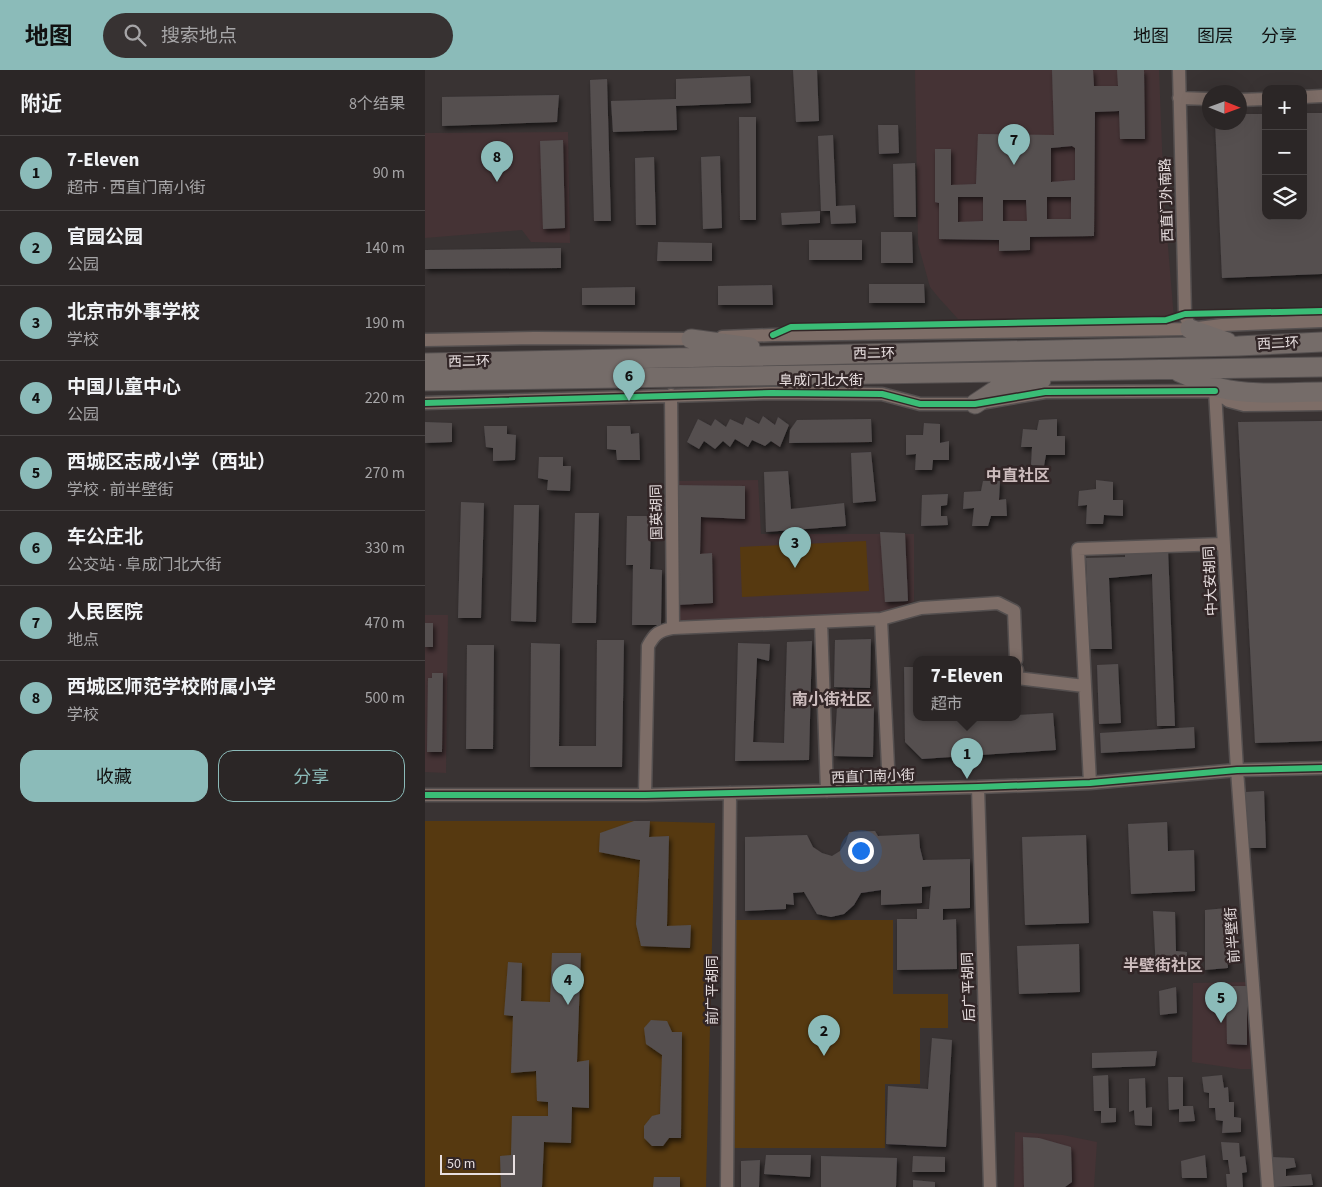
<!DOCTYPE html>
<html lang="zh">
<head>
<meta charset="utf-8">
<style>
  body { margin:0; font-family:"Source Sans 3","Noto Sans SC",sans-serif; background:#373232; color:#f1f3f6 }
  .controls { position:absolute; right:15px; top:15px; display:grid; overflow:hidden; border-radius:10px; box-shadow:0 5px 20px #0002 }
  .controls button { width:45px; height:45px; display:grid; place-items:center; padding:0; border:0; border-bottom:1px solid #474343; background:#2b2626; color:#f1f3f6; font:25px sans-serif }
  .compass { position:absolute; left:777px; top:15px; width:45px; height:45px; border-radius:50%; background:#2b2626; box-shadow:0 5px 20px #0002; rotate:91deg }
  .scale { position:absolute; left:15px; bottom:12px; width:75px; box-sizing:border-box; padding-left:5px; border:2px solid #e7dedf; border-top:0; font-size:14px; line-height:18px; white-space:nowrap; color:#e7dedf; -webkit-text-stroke:4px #322627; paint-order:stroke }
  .you { position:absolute; left:435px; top:780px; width:18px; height:18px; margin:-12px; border:4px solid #fff; border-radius:50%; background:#1a73e8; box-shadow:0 0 0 8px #1a73e833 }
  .badge { display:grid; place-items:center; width:32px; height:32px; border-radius:50%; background:#8bbbb9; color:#111; font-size:16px; font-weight:700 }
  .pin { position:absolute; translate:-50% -41px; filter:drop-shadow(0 1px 2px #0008) }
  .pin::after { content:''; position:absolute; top:26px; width:18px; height:15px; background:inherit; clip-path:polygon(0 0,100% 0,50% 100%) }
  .popup { position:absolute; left:488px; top:586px; width:108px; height:65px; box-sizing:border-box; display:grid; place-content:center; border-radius:10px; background:#2b2626; filter:drop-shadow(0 1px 4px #0005); font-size:16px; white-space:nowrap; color:#a6a5a7 }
  .popup b { font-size:19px; color:#f1f3f6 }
  .popup::after { content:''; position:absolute; left:50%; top:100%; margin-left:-10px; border:10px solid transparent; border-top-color:#2b2626 }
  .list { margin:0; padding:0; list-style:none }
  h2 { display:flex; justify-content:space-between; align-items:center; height:65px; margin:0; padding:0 20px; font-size:21px }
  h2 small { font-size:16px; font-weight:400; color:#a6a5a7 }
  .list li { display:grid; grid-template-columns:32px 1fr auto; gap:15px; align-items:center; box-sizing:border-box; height:75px; padding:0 20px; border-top:1px solid #474343 }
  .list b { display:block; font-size:19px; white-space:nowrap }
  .list p { margin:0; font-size:16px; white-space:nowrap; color:#a6a5a7 }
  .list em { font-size:16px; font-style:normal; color:#a6a5a7 }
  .actions { display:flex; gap:10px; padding:15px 20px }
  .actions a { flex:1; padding:11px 0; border:1px solid #8bbbb9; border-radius:15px; text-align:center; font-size:18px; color:#8bbbb9 }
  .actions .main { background:#8bbbb9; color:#111 }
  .icon { flex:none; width:28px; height:28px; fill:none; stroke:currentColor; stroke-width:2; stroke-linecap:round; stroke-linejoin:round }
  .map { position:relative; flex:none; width:897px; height:1117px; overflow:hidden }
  header { display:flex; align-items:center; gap:30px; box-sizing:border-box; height:70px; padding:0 25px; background:#8bbbb9; color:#111 }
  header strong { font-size:24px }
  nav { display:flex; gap:28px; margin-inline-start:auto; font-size:18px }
  .search { width:350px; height:45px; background:#373232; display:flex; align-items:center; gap:12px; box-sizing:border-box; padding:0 18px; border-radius:28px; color:#a6a5a7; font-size:19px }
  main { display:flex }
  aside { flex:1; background:#2b2626 }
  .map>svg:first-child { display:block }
</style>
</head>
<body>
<header>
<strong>地图</strong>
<div class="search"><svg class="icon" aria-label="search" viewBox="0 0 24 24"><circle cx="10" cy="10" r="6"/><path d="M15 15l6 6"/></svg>搜索地点</div>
<nav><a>地图</a><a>图层</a><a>分享</a></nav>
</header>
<main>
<aside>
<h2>附近<small>8个结果</small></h2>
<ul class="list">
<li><span class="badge">1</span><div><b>7-Eleven</b><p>超市 · 西直门南小街</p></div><em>90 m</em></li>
<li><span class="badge">2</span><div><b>官园公园</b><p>公园</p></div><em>140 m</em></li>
<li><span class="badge">3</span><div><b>北京市外事学校</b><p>学校</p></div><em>190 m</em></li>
<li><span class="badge">4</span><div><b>中国儿童中心</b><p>公园</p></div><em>220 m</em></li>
<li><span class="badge">5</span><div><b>西城区志成小学（西址）</b><p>学校 · 前半壁街</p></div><em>270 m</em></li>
<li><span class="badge">6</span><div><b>车公庄北</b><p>公交站 · 阜成门北大街</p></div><em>330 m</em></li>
<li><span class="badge">7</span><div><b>人民医院</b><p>地点</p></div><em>470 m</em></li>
<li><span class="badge">8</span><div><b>西城区师范学校附属小学</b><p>学校</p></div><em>500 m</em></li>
</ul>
<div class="actions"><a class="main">收藏</a><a>分享</a></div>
</aside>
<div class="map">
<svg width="897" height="1117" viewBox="0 0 897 1117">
  <defs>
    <filter id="shadow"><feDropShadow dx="2" dy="3.5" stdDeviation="2.5" flood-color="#0009"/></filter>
  </defs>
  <rect width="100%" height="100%" fill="#393333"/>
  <!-- built -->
  <path fill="#453335" d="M 490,0 L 734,0 L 739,128 L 749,249 L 533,249 L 514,228 L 505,217 L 493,174 Z
    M 143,62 L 145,173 L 106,172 L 97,160 L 0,168 L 0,63 Z
    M 333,410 L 336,464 L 489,464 L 489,531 L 457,545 L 253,551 L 250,411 Z
    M 0,545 L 23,545 L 21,703 L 0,702 Z
    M 824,912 L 826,999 L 815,999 L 767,992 L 768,913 Z
    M 590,1062 L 638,1065 L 672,1072 L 669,1117 L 589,1117 Z"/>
  <!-- green -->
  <path fill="#563910" d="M 441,471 L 444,521 L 317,527 L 315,477 Z
    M 0,751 L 209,751 L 290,753 L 281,1117 L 0,1117 Z
    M 304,850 L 468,850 L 468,924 L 523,924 L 523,958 L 495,958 L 495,1014 L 460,1014 L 460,1078 L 304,1078 Z"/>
  <!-- building -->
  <path fill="#544f50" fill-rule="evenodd" filter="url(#shadow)" d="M 368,0 L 392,0 L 394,51 L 371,52 Z
    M 627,0 L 668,0 L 669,16 L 693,16 L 692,0 L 719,0 L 720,69 L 695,69 L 694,41 L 670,42 L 669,166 L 605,167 L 605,180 L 574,181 L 574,170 L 514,169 L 514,133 L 510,132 L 510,79 L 526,79 L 526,115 L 551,114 L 553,64 L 629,65 ZM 647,76 L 650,78 L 650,110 L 626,112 L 626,78 ZM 533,127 L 558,127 L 558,151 L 533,152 ZM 622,127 L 646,127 L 646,149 L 622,149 ZM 578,130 L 601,130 L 602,151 L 578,151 Z
    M 325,6 L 326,33 L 251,36 L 252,60 L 188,62 L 186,31 L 251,29 L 251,9 Z
    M 182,9 L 186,151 L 169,151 L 165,10 Z
    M 134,25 L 132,52 L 17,56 L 17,27 Z
    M 878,43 L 897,43 L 897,204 L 797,208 L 790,52 L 814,52 L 814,44 L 841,44 L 841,146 L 878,146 Z
    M 314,47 L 331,47 L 331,150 L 315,150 Z
    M 453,55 L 473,55 L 474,83 L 454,84 Z
    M 408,65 L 411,136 L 430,135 L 431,153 L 406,154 L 405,141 L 396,141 L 393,66 Z
    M 138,70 L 140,158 L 118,159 L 115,71 Z
    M 295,86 L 297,158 L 278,159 L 276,87 Z
    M 229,87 L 231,155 L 211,155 L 210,88 Z
    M 490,93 L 491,147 L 469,147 L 468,94 Z
    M 395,141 L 395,153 L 357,155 L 356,143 Z
    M 456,162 L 487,162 L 488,193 L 456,193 Z
    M 384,170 L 437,170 L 437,190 L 384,190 Z
    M 233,172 L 287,173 L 287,191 L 232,191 Z
    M 136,178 L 136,198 L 0,199 L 0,180 Z
    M 444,214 L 499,214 L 500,233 L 444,233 Z
    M 347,215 L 348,235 L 293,235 L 293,216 Z
    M 210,217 L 210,235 L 157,235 L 157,218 Z
    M 338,346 L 350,355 L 353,347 L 364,355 L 355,377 L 346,371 L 340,376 L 327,370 L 323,377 L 310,369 L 305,377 L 298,371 L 290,379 L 279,371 L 274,379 L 262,372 L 273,349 L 286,356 L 290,349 L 301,357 L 305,349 L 318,355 L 321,347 L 334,354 Z
    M 446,349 L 447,372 L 364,373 L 365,360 L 372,350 Z
    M 632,349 L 632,366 L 640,366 L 640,385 L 621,385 L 619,396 L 606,395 L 607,377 L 596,377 L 598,359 L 612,360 L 614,350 Z
    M 897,351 L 897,671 L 830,673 L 813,352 Z
    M 0,352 L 27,353 L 27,372 L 0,373 Z
    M 499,353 L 515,354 L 515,373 L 524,371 L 524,390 L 508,390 L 507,400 L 490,400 L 491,384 L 481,385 L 481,365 L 498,365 Z
    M 59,356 L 82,356 L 82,364 L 91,365 L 90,390 L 68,391 L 68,378 L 61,377 Z
    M 182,356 L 205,356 L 206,364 L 214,363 L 215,390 L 192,390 L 191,380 L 182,379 Z
    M 446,382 L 451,431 L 428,433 L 426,383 Z
    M 114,387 L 138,387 L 138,396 L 146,396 L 145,421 L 122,420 L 123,410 L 113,408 Z
    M 363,401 L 366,439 L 419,433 L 421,456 L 341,462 L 339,402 Z
    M 671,410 L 688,412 L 688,430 L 698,430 L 698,446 L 679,445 L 678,454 L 661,454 L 662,435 L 653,436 L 654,421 L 671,419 Z
    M 558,411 L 575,411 L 574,430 L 581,429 L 582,446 L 566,446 L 563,456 L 547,456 L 549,438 L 538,439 L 539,422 L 556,421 Z
    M 247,415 L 320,416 L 320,449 L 276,447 L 275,484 L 287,483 L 288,533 L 252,535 Z
    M 523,424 L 522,435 L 516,436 L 516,446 L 522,446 L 523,455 L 496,456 L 497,425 Z
    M 36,432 L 59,433 L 56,548 L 33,548 Z
    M 89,435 L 114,435 L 111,552 L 86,551 Z
    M 150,443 L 174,443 L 171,553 L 147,553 Z
    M 202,446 L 226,446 L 225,499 L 237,500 L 236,555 L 207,555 L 208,495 L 201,495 Z
    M 455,462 L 480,463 L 483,531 L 460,532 Z
    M 743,479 L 750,656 L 732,656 L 727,504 L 684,508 L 687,579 L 665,579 L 661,488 L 700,487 L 700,481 Z
    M 0,553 L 8,553 L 8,577 L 0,577 Z
    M 446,569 L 445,618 L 409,617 L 410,570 Z
    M 172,570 L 199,570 L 197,697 L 105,697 L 106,573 L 135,574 L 134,676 L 171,676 Z
    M 387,571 L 384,690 L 310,691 L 313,573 L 345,574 L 344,591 L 332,588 L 328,672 L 359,673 L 362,572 Z
    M 42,575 L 69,575 L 68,679 L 41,679 Z
    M 693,594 L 696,653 L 674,654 L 672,595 Z
    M 479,597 L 492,597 L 492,648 L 592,648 L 592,645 L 628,643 L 631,680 L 497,689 L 480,672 Z
    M 7,603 L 18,603 L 17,682 L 2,682 L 3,608 L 7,608 Z
    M 412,637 L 449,637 L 448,687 L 409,686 Z
    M 769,657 L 770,678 L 676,683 L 675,663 Z
    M 839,721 L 841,778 L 824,778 L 820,722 Z
    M 209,751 L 225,751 L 224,767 L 244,766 L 242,856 L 266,855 L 265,878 L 216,876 L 211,854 L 215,790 L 174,782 L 175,763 Z
    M 742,752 L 743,781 L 769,780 L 770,821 L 706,824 L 703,754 Z
    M 450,761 L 453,766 L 494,764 L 495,778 L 498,790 L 545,789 L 545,838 L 518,839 L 518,850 L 531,849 L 532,899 L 472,900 L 472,849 L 492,849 L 492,839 L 504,839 L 506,816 L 497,817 L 497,833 L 456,835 L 456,820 L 436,823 L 429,835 L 419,844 L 406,847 L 392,844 L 379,822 L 368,823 L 369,835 L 361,834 L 361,839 L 320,841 L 320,767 L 382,765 L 388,777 L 397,783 L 407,786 L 415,781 L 421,772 L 424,762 Z
    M 661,765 L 664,853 L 600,855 L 597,767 Z
    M 802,838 L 803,898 L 780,900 L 780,840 Z
    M 728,841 L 750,842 L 751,881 L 762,882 L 761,897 L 731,900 Z
    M 654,874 L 655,922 L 594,924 L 592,876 Z
    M 127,883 L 156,883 L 152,992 L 164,990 L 164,1038 L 147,1037 L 146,1073 L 119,1072 L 117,1117 L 76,1117 L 75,1086 L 86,1085 L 87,1046 L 123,1046 L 123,1032 L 112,1031 L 111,1001 L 86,1003 L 88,946 L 79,945 L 83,892 L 97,893 L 96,931 L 125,932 Z
    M 801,916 L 822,916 L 822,975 L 802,974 Z
    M 751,917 L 752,943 L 735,945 L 734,921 Z
    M 226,950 L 242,951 L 247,962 L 257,962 L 256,1068 L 244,1068 L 238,1076 L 227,1076 L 219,1068 L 219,1056 L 227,1046 L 235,1044 L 237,985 L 221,974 L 219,958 Z
    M 507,968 L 527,970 L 521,1077 L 461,1074 L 463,1016 L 503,1019 Z
    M 732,981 L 730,996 L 667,998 L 667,983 Z
    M 683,1005 L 684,1038 L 691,1038 L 691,1052 L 676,1053 L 676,1041 L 669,1041 L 668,1006 Z
    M 797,1005 L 799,1018 L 803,1017 L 804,1032 L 809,1032 L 809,1047 L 816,1048 L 816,1062 L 797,1063 L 798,1051 L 791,1050 L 790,1038 L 784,1038 L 784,1023 L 779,1022 L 777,1007 Z
    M 743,1007 L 758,1007 L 758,1036 L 768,1036 L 770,1051 L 754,1052 L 754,1039 L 744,1040 Z
    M 720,1008 L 721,1038 L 727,1037 L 727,1056 L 710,1055 L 709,1040 L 704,1042 L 704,1009 Z
    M 598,1067 L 614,1068 L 646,1077 L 647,1112 L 640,1117 L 599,1117 Z
    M 796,1072 L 814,1073 L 815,1087 L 820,1086 L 822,1102 L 817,1103 L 818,1117 L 802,1117 L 801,1104 L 805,1104 L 803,1090 L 798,1090 Z
    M 341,1085 L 386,1085 L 385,1107 L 339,1104 Z
    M 780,1085 L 782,1108 L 757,1108 L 756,1091 Z
    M 396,1086 L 472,1088 L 471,1117 L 396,1117 Z
    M 488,1086 L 520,1087 L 520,1102 L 487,1102 Z
    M 847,1087 L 869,1088 L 871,1097 L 861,1099 L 861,1106 L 886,1104 L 888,1115 L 850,1117 Z
    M 335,1090 L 334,1117 L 316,1117 L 316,1091 Z
    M 229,1107 L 255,1107 L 255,1117 L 228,1117 Z
    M 488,1110 L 510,1112 L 510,1117 L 488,1117 Z"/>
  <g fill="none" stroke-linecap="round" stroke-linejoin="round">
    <!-- minor casing -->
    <g stroke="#544f4f" stroke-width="15">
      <path id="minor" d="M 754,0 L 760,244 L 765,259
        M 878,27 L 897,26
        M 754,28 L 784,29
        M 814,30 L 841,29
        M 297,267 L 348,265 L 765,259 L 797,255 L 897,251
        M 0,270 L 109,268 L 272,269
        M 790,321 L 812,700 L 843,1117
        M 790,321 L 804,331 L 819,335 L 897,334
        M 246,325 L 248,558
        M 0,333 L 346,323 L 457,324 L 495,334 L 550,334 L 620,322 L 790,321
        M 456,549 L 464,718
        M 396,552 L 402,721
        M 592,600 L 592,608 L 659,616
        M 665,713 L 653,479 L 798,474
        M 553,717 L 565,1117
        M 0,725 L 220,725 L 553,717 L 665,713 L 812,700 L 897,698
        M 220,725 L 223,576 C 230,563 234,561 248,558 L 456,549 L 496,538 L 573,533 L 589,541 L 591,590
        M 302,1117 L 305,723"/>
    </g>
    <!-- highway casing -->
    <g stroke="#544f4f" stroke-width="21">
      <path id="highway" d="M 765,259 L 802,272
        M 266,269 L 325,277
        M 0,293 L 813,276 L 897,272
        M 754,302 C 768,308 780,314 795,318 C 827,326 864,322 897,322
        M 0,311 L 897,297
        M 550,334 L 571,320 L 616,310"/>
    </g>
    <!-- minor -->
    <use href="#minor" stroke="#7d6d67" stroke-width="12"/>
    <!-- highway -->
    <use href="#highway" stroke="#756c69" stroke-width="19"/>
    <!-- cycleway casing -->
    <g stroke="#322627" stroke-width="9">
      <path id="cycleway" d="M 348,265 L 366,257 L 741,250 L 760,244 L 897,241
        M 0,333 L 346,323 L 457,324 L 495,334 L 550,334 L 620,322 L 790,321
        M 0,725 L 220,725 L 553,717 L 665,713 L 812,700 L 897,698"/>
    </g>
    <!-- cycleway -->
    <use href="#cycleway" stroke="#3abd76" stroke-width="6"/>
  </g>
  <g text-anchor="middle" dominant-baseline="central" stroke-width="5" stroke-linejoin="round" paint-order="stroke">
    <!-- street labels -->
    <g font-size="14" fill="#e7dedf" stroke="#322627">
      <text transform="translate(742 130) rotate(-92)">西直门外南路</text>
      <text transform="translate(853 274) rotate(-3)">西二环</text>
      <text transform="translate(449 284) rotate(-1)">西二环</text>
      <text transform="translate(44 292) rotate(-1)">西二环</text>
      <text x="396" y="311">阜成门北大街</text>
      <text transform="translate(232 442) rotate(-91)">国英胡同</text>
      <text transform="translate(786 511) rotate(-93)">中大安胡同</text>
      <text transform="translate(448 707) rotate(-2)">西直门南小街</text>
      <text transform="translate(808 865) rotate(-94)">前半壁街</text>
      <text transform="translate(544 917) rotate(-92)">后广平胡同</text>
      <text transform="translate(288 920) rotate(-90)">前广平胡同</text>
    </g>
    <!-- quarter labels -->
    <g font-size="16" font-weight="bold" fill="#ccbcbd" stroke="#322627">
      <text x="593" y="406">中直社区</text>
      <text x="407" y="630">南小街社区</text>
      <text x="738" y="896">半壁街社区</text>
    </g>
  </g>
</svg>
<div class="controls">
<button>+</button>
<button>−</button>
<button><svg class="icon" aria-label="layers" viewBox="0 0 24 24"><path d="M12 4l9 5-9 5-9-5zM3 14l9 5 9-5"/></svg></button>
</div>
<svg class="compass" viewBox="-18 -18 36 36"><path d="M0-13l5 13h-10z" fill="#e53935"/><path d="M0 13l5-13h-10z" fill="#a6a5a7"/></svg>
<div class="scale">50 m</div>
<div class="you"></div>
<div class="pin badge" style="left:542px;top:709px">1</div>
<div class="popup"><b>7-Eleven</b>超市</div>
<div class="pin badge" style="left:399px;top:986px">2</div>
<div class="pin badge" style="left:370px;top:498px">3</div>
<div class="pin badge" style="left:143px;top:935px">4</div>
<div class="pin badge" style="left:796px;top:953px">5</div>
<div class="pin badge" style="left:204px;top:331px">6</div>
<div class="pin badge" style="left:589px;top:95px">7</div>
<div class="pin badge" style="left:72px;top:112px">8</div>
</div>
</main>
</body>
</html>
